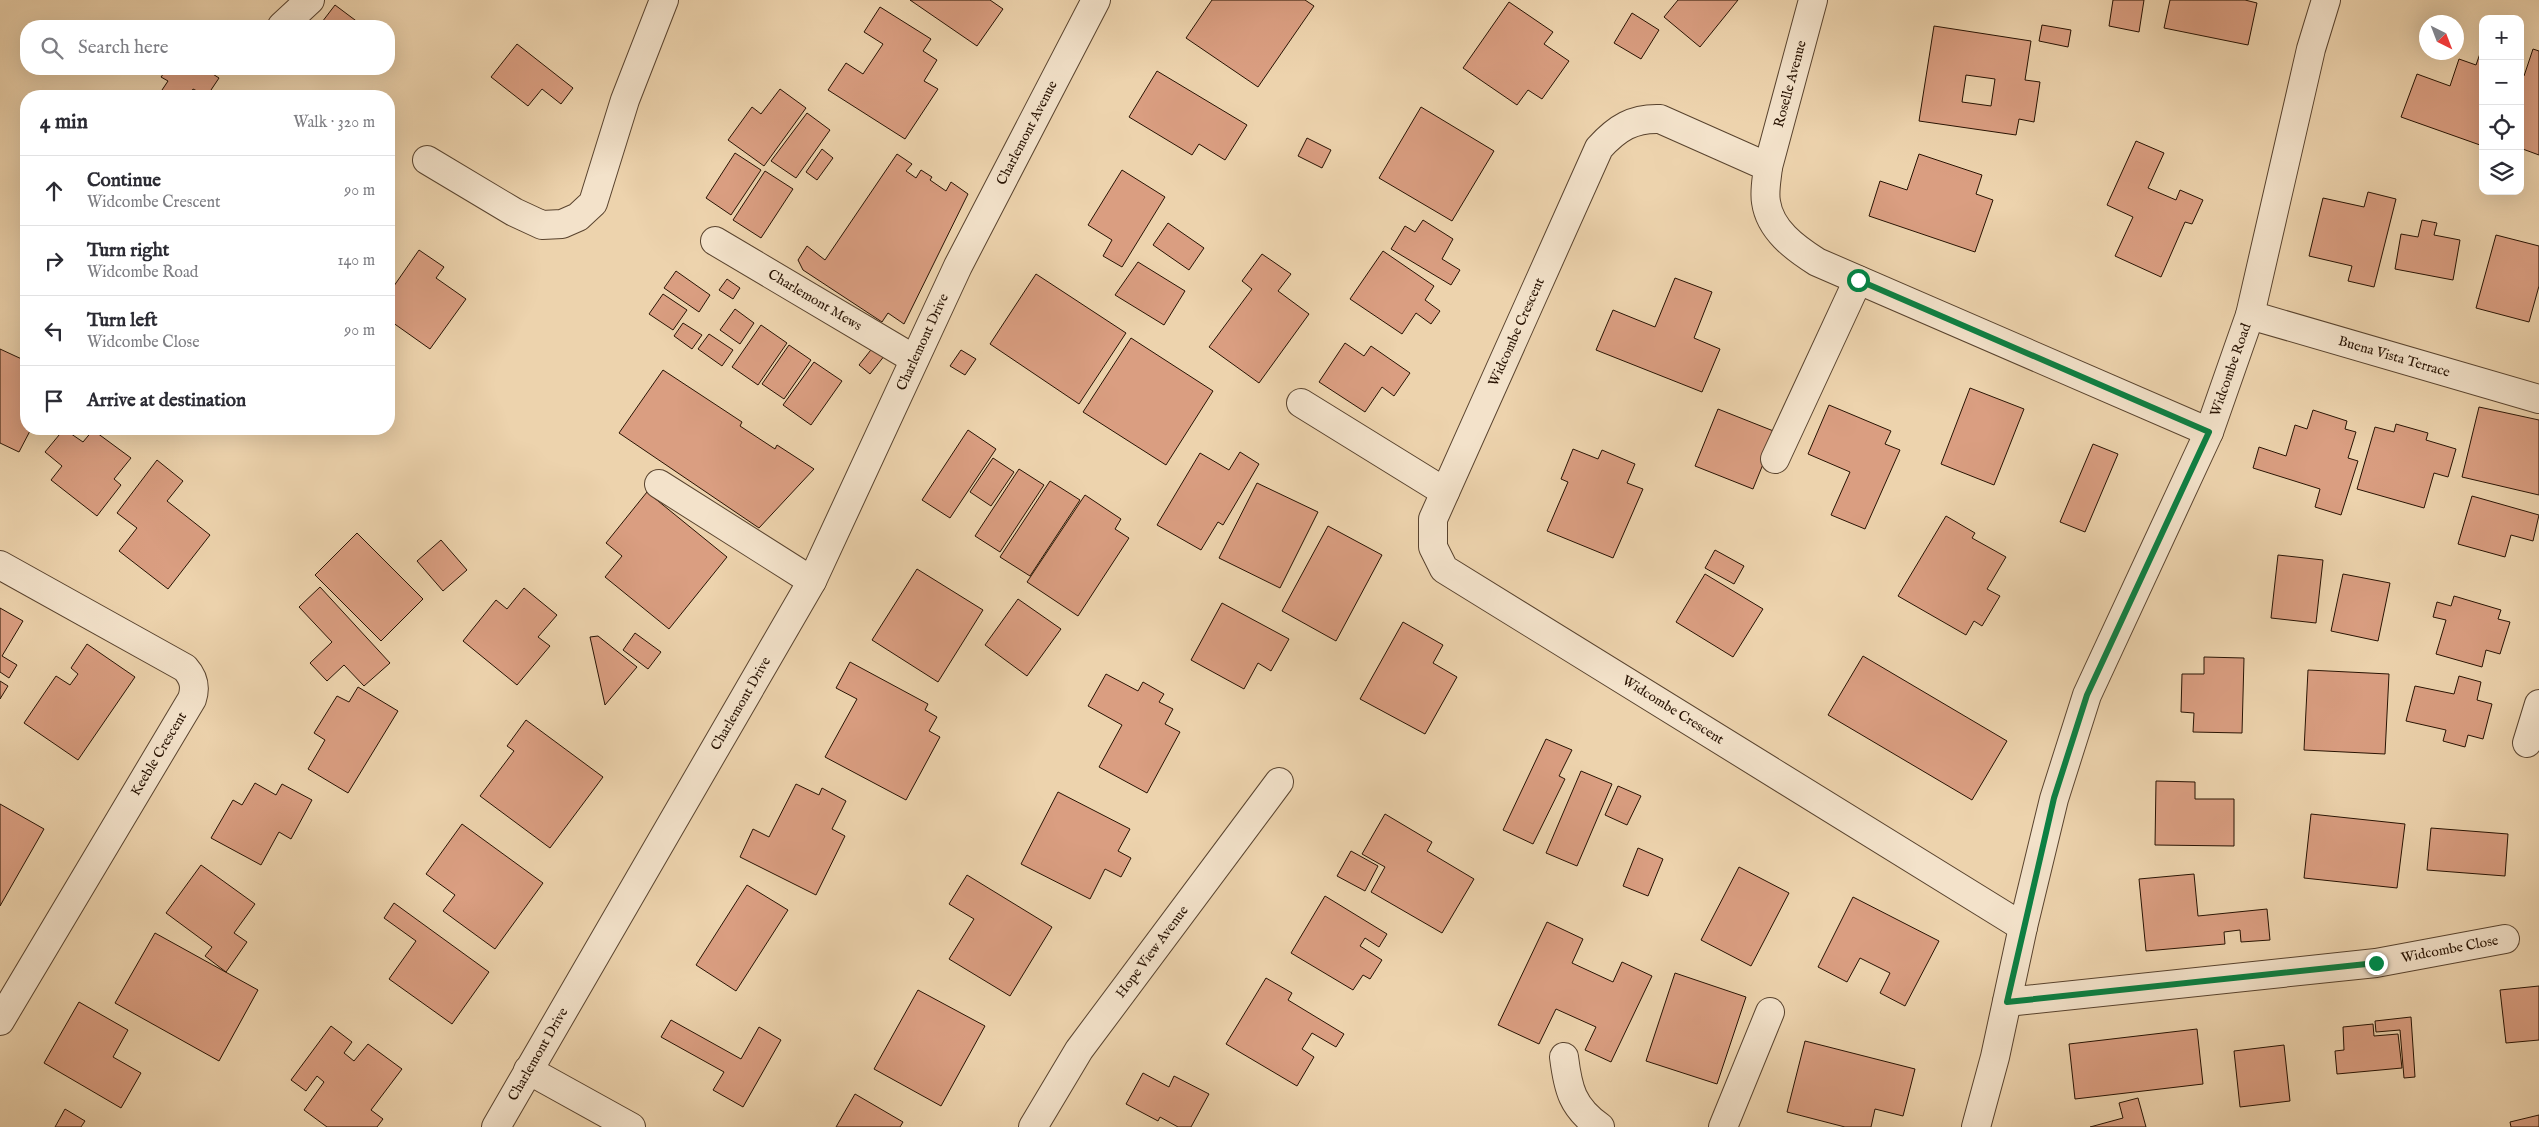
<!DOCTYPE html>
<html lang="en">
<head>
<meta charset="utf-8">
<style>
  body { margin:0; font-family:"IM FELL English",serif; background:#f2f2f3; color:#2b2b33 }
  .controls { position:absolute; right:15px; top:15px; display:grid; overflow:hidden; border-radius:10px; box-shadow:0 5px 20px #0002 }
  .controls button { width:45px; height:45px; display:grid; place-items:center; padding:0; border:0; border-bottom:1px solid #e1e1e2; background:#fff; color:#2b2b33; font:25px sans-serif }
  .compass { position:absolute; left:2419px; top:15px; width:45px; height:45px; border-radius:50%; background:#fff; box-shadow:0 5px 20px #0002; rotate:138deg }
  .stop { position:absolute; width:15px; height:15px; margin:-11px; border:4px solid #0b8043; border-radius:50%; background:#fff }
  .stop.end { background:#0b8043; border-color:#fff; box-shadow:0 1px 5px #0008 }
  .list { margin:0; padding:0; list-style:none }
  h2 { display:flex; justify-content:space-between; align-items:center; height:65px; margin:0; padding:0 20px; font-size:21px }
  h2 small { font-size:16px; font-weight:400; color:#7c7c81 }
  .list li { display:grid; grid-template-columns:32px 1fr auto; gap:15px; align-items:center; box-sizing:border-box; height:70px; padding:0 20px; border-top:1px solid #e1e1e2 }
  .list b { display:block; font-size:19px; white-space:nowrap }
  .list p { margin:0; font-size:16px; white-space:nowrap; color:#7c7c81 }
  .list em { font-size:16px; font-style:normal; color:#7c7c81 }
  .icon { flex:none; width:28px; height:28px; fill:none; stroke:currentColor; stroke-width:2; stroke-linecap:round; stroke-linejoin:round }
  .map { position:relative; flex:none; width:2539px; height:1127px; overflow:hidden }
  .search { position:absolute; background:#fff; box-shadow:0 5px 20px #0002; left:20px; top:20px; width:375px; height:55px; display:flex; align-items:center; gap:12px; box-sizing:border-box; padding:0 18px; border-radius:20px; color:#7c7c81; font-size:19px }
  .panel { position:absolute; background:#fff; box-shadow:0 5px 20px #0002; left:20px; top:90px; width:375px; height:345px; border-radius:20px }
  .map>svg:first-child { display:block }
</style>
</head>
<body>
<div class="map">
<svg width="2539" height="1127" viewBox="0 0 2539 1127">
  <rect width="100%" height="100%" fill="#edd3ad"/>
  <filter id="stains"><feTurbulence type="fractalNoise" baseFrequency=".004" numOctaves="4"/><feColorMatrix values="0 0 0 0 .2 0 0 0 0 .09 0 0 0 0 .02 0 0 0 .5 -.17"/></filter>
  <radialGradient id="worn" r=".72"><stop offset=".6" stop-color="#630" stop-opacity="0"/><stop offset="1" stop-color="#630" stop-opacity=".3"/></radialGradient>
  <!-- building -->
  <path fill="#da9e81" stroke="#281303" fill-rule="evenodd" d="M 910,0 L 990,0 L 1003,9 L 977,46 Z
    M 1212,0 L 1305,0 L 1314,6 L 1258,87 L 1186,38 Z
    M 1678,0 L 1738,0 L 1700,47 L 1664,17 Z
    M 2113,0 L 2144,0 L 2139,32 L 2109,26 Z
    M 2170,0 L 2245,0 L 2257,3 L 2248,45 L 2164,28 Z
    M 1509,2 L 1553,32 L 1544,44 L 1569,61 L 1542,99 L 1528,90 L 1517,105 L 1463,68 Z
    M 335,5 L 363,26 L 319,26 Z
    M 880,7 L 931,39 L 923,51 L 937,60 L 924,81 L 938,89 L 905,139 L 828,90 L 846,63 L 863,74 L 883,44 L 864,32 Z
    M 1632,13 L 1659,30 L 1641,59 L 1614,43 Z
    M 2042,25 L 2071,30 L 2068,47 L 2039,41 Z
    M 1934,26 L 2031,41 L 2025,80 L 2040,82 L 2034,122 L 2019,119 L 2016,135 L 1919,121 ZM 1966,75 L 1995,79 L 1991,106 L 1962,102 Z
    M 517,44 L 573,88 L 561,104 L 542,89 L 528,106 L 491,77 Z
    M 2483,45 L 2483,137 L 2480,145 L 2401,117 L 2417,74 L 2450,86 L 2459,59 L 2476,65 Z
    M 2533,49 L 2539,51 L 2539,155 L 2520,148 L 2520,75 L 2524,76 Z
    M 167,69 L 205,69 L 219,78 L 207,96 L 193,89 L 189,96 L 158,96 L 168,81 L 161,77 Z
    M 1157,71 L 1247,125 L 1225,160 L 1199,144 L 1192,155 L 1129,117 Z
    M 780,89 L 806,108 L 764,166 L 728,140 L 752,107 L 761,114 Z
    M 1421,107 L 1494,151 L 1452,221 L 1379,178 Z
    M 807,113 L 830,130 L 796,178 L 771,161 Z
    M 1307,138 L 1331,150 L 1322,168 L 1298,156 Z
    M 2136,141 L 2164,153 L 2148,188 L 2176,200 L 2180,190 L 2203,200 L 2192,224 L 2185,222 L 2161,277 L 2115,256 L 2133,217 L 2107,205 Z
    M 822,149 L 833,158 L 817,180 L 806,172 Z
    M 735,153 L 761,170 L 731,215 L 706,198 Z
    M 897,154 L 912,164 L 906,171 L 916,178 L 921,170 L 932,177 L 930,180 L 946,191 L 951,182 L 968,194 L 904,324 L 888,313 L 882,322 L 803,270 L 798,260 L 807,246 L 825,260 Z
    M 1919,154 L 1982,175 L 1976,194 L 1993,200 L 1975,252 L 1869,216 L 1880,181 L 1907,190 Z
    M 1122,170 L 1165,197 L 1122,267 L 1103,256 L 1112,240 L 1088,225 Z
    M 765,171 L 793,189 L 761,238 L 733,220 Z
    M 2368,192 L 2396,199 L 2374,287 L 2348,281 L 2352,266 L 2309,256 L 2323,198 L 2364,207 Z
    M 1423,220 L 1453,239 L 1442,259 L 1460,270 L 1451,285 L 1391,249 L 1405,226 L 1415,232 Z
    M 2422,220 L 2437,223 L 2434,235 L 2460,240 L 2453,280 L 2395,269 L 2401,234 L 2418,237 Z
    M 1168,223 L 1204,248 L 1189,270 L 1153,245 Z
    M 2496,235 L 2539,246 L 2539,286 L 2529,322 L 2476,308 Z
    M 419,250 L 444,267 L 436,278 L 466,299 L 430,349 L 389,320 L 389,293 Z
    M 1383,251 L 1434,286 L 1425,300 L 1440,311 L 1431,324 L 1416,313 L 1402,334 L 1350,299 Z
    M 1262,254 L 1291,274 L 1278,291 L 1309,314 L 1259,383 L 1209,347 L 1252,289 L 1242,281 Z
    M 1138,262 L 1185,291 L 1164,325 L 1115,295 Z
    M 676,271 L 710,295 L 699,312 L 664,288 Z
    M 1036,274 L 1126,333 L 1079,404 L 990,344 Z
    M 1675,278 L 1712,292 L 1694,338 L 1720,349 L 1702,392 L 1596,350 L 1613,310 L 1655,327 Z
    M 727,279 L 740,288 L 733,299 L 719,290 Z
    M 663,294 L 687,310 L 673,330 L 649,314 Z
    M 735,309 L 754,323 L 740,344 L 720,330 Z
    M 683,323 L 702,335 L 692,349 L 674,336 Z
    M 761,325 L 787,343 L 758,385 L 732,367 Z
    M 709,334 L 733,350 L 722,366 L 698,349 Z
    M 1131,338 L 1213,391 L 1166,465 L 1083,412 Z
    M 1345,343 L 1364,356 L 1371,346 L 1410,373 L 1394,396 L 1382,387 L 1365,412 L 1319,382 Z
    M 789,345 L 811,360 L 784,399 L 762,384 Z
    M 874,346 L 885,355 L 870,374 L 859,365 Z
    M 0,349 L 26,361 L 26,429 L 31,429 L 19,452 L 0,443 Z
    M 961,350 L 976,359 L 965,375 L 950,366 Z
    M 814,362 L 842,381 L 811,425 L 783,405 Z
    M 663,370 L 742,422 L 740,426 L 775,449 L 777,445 L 814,469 L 759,528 L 619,433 Z
    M 1970,388 L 2024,409 L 1994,485 L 1941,464 Z
    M 1829,405 L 1891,431 L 1885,444 L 1900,450 L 1865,529 L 1831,515 L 1850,472 L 1808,454 Z
    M 2479,407 L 2539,420 L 2539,495 L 2462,477 Z
    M 1718,409 L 1776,432 L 1753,489 L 1695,466 Z
    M 2313,410 L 2347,421 L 2345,429 L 2356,432 L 2348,458 L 2358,461 L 2341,515 L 2315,507 L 2320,489 L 2253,468 L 2259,447 L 2286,456 L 2295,425 L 2307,429 Z
    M 2396,424 L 2428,433 L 2426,440 L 2456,449 L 2448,477 L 2434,473 L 2424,508 L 2357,489 L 2375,427 L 2394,432 Z
    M 64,429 L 83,442 L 93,430 L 131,458 L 114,479 L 121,485 L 97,516 L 51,480 L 62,466 L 45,452 Z
    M 968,430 L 996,449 L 950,518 L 922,500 Z
    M 2093,444 L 2118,454 L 2085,532 L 2060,522 Z
    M 1573,449 L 1598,459 L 1602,450 L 1635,464 L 1627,483 L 1643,489 L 1613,558 L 1547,531 L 1568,482 L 1561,479 Z
    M 1240,452 L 1259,464 L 1223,525 L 1218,522 L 1201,550 L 1157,525 L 1200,453 L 1229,470 Z
    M 993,458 L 1014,472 L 991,506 L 970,492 Z
    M 157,460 L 183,481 L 167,501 L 210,535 L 168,589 L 119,551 L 137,528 L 117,513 Z
    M 1019,469 L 1044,485 L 1000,552 L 975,536 Z
    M 1050,481 L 1080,500 L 1030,576 L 1000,557 Z
    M 1257,483 L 1318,512 L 1280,588 L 1219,558 Z
    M 647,492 L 727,557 L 669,629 L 605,577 L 622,556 L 606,543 Z
    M 1085,495 L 1121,519 L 1115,529 L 1129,538 L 1078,616 L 1027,582 Z
    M 2472,496 L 2539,515 L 2533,541 L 2511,535 L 2505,557 L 2458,544 Z
    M 1946,516 L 1975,533 L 1972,538 L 2006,557 L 1987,589 L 2000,596 L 1982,626 L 1974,621 L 1966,635 L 1898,596 Z
    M 1328,526 L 1382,555 L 1336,641 L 1282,611 Z
    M 357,533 L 423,599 L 381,641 L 315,575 Z
    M 441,540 L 467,570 L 443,591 L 417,561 Z
    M 1715,550 L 1744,566 L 1734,584 L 1705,568 Z
    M 2278,555 L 2323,560 L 2316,623 L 2271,618 Z
    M 917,569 L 983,610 L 938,682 L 872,640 Z
    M 1705,574 L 1763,609 L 1733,657 L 1676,622 Z
    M 2343,574 L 2390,583 L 2378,641 L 2331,631 Z
    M 320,587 L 390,663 L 364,686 L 344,665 L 327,681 L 310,663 L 332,642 L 299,607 Z
    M 524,588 L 557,615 L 538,637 L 550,646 L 517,685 L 463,641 L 496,600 L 507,609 Z
    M 2454,596 L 2501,610 L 2498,619 L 2510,622 L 2500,654 L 2486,650 L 2482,667 L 2436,654 L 2446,620 L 2433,617 L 2437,602 L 2451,606 Z
    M 1018,599 L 1061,629 L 1027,676 L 985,645 Z
    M 1222,603 L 1289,639 L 1271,671 L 1258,663 L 1244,689 L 1191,660 Z
    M 0,608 L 23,621 L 2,656 L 17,665 L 9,678 L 0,672 Z
    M 1403,622 L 1443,645 L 1433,663 L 1457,677 L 1425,734 L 1360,699 Z
    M 635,633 L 661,652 L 648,669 L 623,650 Z
    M 598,636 L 637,667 L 605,705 L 590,637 Z
    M 87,644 L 135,677 L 78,760 L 24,723 L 56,676 L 70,685 L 78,674 L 71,668 Z
    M 1863,656 L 2007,741 L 1972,800 L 1828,715 Z
    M 2204,657 L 2244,658 L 2242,733 L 2193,732 L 2194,713 L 2181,712 L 2182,674 L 2204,674 Z
    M 850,662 L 928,704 L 925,710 L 937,717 L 929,731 L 940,737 L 906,800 L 825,757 L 857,699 L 836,688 Z
    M 2308,670 L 2389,674 L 2385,754 L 2304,750 Z
    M 1106,674 L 1138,691 L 1143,682 L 1164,694 L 1159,702 L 1173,709 L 1165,724 L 1180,732 L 1147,793 L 1099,767 L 1122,725 L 1088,706 Z
    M 2459,676 L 2481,682 L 2477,700 L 2492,704 L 2483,739 L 2468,735 L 2465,747 L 2443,741 L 2446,730 L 2406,721 L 2415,686 L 2454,694 Z
    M 0,681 L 8,686 L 0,699 Z
    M 358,687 L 398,711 L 348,793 L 308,769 L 325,740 L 314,733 L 337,696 L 349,702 Z
    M 526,720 L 603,777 L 550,848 L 480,796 L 514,751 L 507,746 Z
    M 1546,739 L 1572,750 L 1559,776 L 1565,779 L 1533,844 L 1503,830 Z
    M 1581,771 L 1612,784 L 1577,866 L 1546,853 Z
    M 2156,781 L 2195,782 L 2195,799 L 2234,799 L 2234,846 L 2155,845 Z
    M 255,783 L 276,795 L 282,784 L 312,800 L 291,839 L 279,832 L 261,865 L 211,838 L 233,800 L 242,805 Z
    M 796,784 L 819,795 L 822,788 L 846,801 L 832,829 L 845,836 L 816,895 L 740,857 L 753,829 L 769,837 Z
    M 1618,786 L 1641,796 L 1627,825 L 1605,815 Z
    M 1058,792 L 1130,829 L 1118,851 L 1131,858 L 1121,877 L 1105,869 L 1090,899 L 1021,864 Z
    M 0,804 L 44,829 L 0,906 Z
    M 1385,814 L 1432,842 L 1427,851 L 1474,879 L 1442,933 L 1371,892 L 1385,867 L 1362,854 Z
    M 2311,814 L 2405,824 L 2397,888 L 2304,878 Z
    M 462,824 L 543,883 L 495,949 L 443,911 L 455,895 L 426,874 Z
    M 2431,828 L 2508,834 L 2505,876 L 2427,870 Z
    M 1638,848 L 1663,859 L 1648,896 L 1623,886 Z
    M 1351,851 L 1378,866 L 1365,891 L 1337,876 Z
    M 201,865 L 255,904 L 234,933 L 247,942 L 226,972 L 205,956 L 212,947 L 166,913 Z
    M 1739,867 L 1789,893 L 1751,966 L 1701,940 Z
    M 2194,874 L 2198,916 L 2267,909 L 2270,940 L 2241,942 L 2240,930 L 2224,932 L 2225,944 L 2146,951 L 2139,879 Z
    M 967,875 L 1052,927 L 1010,996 L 949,959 L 974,919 L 949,904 Z
    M 747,885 L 788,910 L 736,991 L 696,965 Z
    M 1325,896 L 1387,934 L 1379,947 L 1365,938 L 1360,946 L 1382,960 L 1370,979 L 1363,975 L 1353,990 L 1291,953 Z
    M 1853,897 L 1939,941 L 1905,1006 L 1880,993 L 1890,973 L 1860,958 L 1847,982 L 1818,967 Z
    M 394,903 L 489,972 L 452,1024 L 389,979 L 416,941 L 384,918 Z
    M 1547,922 L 1583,939 L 1572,963 L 1613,982 L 1622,962 L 1652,976 L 1611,1062 L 1585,1050 L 1596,1027 L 1556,1009 L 1539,1044 L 1498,1025 Z
    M 155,933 L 258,990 L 219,1061 L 115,1003 Z
    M 1675,973 L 1746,997 L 1717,1084 L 1646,1061 Z
    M 1266,978 L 1292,993 L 1288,1000 L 1344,1034 L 1336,1047 L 1312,1033 L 1302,1049 L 1314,1057 L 1297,1086 L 1226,1044 Z
    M 2539,986 L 2539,1040 L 2506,1043 L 2500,990 Z
    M 918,990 L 985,1026 L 941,1106 L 874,1069 Z
    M 79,1002 L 128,1030 L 113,1057 L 141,1073 L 121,1108 L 44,1063 Z
    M 2411,1017 L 2415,1077 L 2404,1078 L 2400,1030 L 2376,1032 L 2375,1021 Z
    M 671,1020 L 741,1059 L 759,1027 L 781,1040 L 743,1107 L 713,1090 L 724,1072 L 661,1037 Z
    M 2373,1024 L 2374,1036 L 2398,1034 L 2402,1068 L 2337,1074 L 2335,1051 L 2344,1050 L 2343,1027 Z
    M 331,1026 L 352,1042 L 344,1053 L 354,1061 L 368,1044 L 402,1069 L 371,1110 L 383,1119 L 377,1127 L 327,1127 L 304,1110 L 324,1082 L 317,1076 L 306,1091 L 291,1080 Z
    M 2197,1029 L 2203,1084 L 2075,1099 L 2069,1044 Z
    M 1805,1041 L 1915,1069 L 1903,1116 L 1875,1109 L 1871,1127 L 1845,1127 L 1787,1112 Z
    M 2284,1045 L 2290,1101 L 2240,1107 L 2234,1051 Z
    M 1143,1073 L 1169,1087 L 1174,1076 L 1209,1094 L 1191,1127 L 1178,1127 L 1160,1117 L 1158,1121 L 1126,1104 Z
    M 855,1094 L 903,1122 L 900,1127 L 836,1127 Z
    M 2138,1098 L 2146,1127 L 2090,1127 L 2123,1118 L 2119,1103 Z
    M 65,1109 L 85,1121 L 81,1127 L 55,1127 Z
    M 2539,1115 L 2539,1127 L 2511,1127 L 2510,1122 Z"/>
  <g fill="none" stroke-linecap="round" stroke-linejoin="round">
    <!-- minor casing -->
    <g stroke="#59432e" stroke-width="30">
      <g id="minor">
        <path d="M 282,26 L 310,0"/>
        <path d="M 427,160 L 514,212 L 542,225 L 562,224 L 578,217 L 593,203 L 625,100 L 664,0"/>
        <path id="s1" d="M 1768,167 L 1813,0"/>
        <path id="s2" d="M 715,241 L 914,359"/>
        <path id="s3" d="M 2250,315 L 2539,399"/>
        <path d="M 1301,403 L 1445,492"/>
        <path d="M 1775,459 L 1858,280"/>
        <path d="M 659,484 L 812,581"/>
        <path d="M 0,565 L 185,668 C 194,678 196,687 192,699 L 0,1021"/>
        <path d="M 2527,743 L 2539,704"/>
        <path id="s4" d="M 2023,927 L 1444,569 L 1433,547 L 1433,519 L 1599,148 C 1617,128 1633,118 1660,119 L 1768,167 C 1767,178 1764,191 1766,202 C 1770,230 1795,248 1817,262 L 2209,432"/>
        <path id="s5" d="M 2007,1002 L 2376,963 L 2505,939"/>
        <path d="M 1564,1057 C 1568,1089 1572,1107 1600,1127"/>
        <path d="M 528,1070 L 631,1127"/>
        <path id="s6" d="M 496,1127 L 812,581 L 958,266 L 1096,0"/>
        <path id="s7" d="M 1033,1127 L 1079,1050 L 1279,782"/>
        <path d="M 1723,1127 L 1770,1012"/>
        <path id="s8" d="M 1976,1127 L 1995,1057 L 2023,927 L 2054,799 L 2087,695 L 2209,432 L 2250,315 L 2311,49 L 2326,0"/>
      </g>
    </g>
    <!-- minor -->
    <use href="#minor" stroke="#f3e2ca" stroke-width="28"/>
  </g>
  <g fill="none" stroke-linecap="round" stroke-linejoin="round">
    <!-- route -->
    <path stroke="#0b8043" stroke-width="6" d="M 1858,280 L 2209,432 L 2087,695 L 2054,798 L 2007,1002 L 2376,963"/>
  </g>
  <g text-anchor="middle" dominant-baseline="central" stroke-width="4" stroke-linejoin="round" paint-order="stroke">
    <!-- street labels -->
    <g font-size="14" fill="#281303" stroke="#f3e2ca">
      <text stroke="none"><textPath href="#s1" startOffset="86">Roselle Avenue</textPath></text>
      <text stroke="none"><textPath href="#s6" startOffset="1128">Charlemont Avenue</textPath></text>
      <text stroke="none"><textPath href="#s2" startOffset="116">Charlemont Mews</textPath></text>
      <text stroke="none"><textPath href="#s4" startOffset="938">Widcombe Crescent</textPath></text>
      <text stroke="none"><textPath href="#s6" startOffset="894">Charlemont Drive</textPath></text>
      <text stroke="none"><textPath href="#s3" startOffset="150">Buena Vista Terrace</textPath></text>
      <text stroke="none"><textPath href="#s8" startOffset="802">Widcombe Road</textPath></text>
      <text stroke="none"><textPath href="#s6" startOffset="489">Charlemont Drive</textPath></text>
      <text transform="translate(1673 710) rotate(32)">Widcombe Crescent</text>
      <text transform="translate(159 754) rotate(-59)">Keeble Crescent</text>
      <text stroke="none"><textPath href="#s5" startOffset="446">Widcombe Close</textPath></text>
      <text stroke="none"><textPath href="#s7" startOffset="212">Hope View Avenue</textPath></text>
      <text stroke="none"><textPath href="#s6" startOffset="84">Charlemont Drive</textPath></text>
    </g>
  </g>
  <rect width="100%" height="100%" filter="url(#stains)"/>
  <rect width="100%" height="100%" fill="url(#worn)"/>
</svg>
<div class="controls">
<button>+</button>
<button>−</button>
<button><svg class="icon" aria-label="locate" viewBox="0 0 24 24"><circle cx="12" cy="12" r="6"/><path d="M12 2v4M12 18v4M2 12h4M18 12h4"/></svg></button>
<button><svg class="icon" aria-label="layers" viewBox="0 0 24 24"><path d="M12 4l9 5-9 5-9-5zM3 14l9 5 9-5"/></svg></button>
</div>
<svg class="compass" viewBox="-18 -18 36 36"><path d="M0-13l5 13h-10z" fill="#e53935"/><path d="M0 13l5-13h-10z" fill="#7c7c81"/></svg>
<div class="stop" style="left:1858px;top:280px"></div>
<div class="stop end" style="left:2376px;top:963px"></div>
<div class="search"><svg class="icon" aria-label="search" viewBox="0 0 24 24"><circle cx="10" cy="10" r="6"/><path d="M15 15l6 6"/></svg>Search here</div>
<section class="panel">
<h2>4 min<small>Walk · 320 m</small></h2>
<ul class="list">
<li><svg class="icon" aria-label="ahead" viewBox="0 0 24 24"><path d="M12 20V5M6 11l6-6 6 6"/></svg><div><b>Continue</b><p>Widcombe Crescent</p></div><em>90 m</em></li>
<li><svg class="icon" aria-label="right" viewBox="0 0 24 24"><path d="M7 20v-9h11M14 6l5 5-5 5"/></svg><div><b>Turn right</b><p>Widcombe Road</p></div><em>140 m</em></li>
<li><svg class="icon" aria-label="left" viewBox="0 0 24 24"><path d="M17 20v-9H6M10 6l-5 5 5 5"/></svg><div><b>Turn left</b><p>Widcombe Close</p></div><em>90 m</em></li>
<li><svg class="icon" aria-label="arrive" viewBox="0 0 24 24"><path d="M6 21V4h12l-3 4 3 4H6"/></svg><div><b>Arrive at destination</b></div></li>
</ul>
</section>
</div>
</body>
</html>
